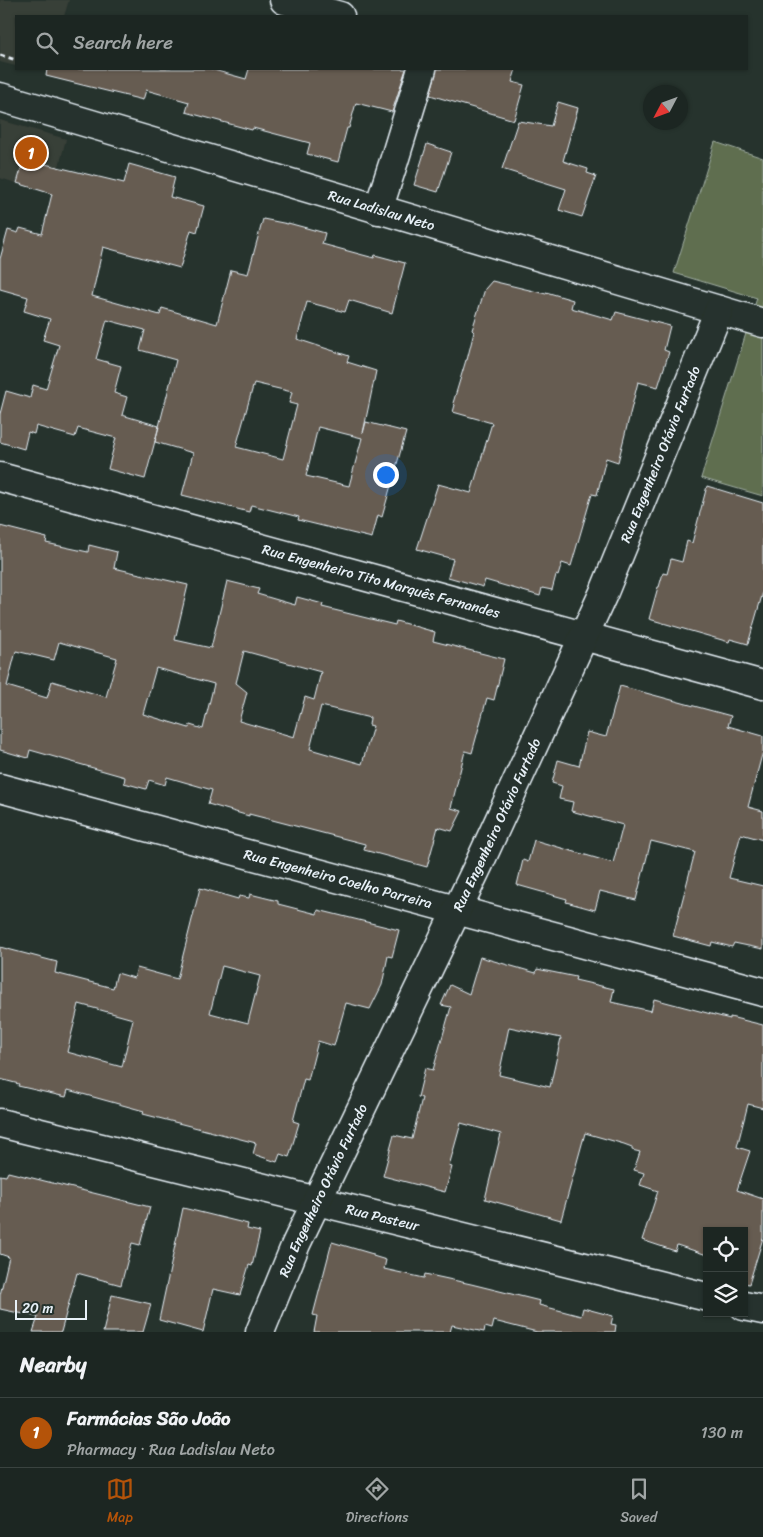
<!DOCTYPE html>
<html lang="en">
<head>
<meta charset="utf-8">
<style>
  body { margin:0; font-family:Sriracha,sans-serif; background:#252e2a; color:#f1f3f6 }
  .controls { position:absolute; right:15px; bottom:15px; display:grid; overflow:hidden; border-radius:0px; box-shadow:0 1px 4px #0004 }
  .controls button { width:45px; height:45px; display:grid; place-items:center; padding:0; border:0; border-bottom:1px solid #3a4340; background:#1c2622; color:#f1f3f6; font:25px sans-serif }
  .compass { position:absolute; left:643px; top:85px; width:45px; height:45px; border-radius:50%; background:#1c2622; box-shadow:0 1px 4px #0004; rotate:229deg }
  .scale { position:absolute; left:15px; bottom:12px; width:72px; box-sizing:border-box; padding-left:5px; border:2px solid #e8f1f8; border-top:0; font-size:14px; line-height:18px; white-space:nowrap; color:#e8f1f8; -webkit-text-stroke:4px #26332d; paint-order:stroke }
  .you { position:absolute; left:385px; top:474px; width:18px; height:18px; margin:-12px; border:4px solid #fff; border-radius:50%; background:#1a73e8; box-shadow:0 0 0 8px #1a73e833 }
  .badge { display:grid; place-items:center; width:32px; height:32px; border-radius:50%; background:#b45309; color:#fff; font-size:16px; font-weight:700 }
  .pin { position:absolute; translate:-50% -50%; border:2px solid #fff; box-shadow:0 1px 5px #0006 }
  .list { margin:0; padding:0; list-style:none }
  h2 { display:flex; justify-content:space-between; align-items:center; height:65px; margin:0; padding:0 20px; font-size:21px }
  h2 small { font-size:16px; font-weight:400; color:#a0a5a5 }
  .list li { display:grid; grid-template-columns:32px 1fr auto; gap:15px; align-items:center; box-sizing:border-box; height:70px; padding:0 20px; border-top:1px solid #3a4340 }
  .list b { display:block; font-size:19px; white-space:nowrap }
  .list p { margin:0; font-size:16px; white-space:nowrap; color:#a0a5a5 }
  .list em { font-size:16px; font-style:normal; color:#a0a5a5 }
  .icon { flex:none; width:28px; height:28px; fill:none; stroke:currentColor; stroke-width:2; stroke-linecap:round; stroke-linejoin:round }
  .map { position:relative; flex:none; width:763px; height:1332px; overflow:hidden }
  .search { position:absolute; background:#1c2622; box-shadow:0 1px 4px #0004; left:15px; right:15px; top:15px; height:55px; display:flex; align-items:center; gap:12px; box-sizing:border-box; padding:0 18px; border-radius:0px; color:#a0a5a5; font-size:19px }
  .sheet { height:135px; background:#1c2622 }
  nav { display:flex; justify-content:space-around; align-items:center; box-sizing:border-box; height:70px; border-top:1px solid #3a4340; background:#1c2622; font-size:14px; color:#a0a5a5 }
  nav a { display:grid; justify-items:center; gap:2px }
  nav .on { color:#b45309 }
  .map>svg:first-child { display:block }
</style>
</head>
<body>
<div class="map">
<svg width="763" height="1332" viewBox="0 0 763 1332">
  <rect width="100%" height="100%" fill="#26332d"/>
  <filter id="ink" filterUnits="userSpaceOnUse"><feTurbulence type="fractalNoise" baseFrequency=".02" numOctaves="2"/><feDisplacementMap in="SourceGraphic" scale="10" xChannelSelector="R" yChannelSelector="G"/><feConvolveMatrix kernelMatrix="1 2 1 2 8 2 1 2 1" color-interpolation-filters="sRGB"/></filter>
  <g filter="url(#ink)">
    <!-- built -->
    <path fill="#393f38" d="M 0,0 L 69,0 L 64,16 L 16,16 L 16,66 L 0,62 Z
      M 0,120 L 66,139 L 52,194 L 0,178 Z"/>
    <!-- green -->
    <path fill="#5e6e50" stroke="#a3b0a4" d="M 715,142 L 763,158 L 763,496 L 701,478 L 757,298 L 674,273 Z"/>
    <!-- building -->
    <path fill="#665c51" stroke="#e8f1f8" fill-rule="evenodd" d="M 47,69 L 210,69 L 246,79 L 249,69 L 406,69 L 392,112 L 356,103 L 349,128 L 347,128 L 338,162 L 307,154 L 310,143 L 253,128 L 252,130 L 186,112 L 189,102 L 146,90 L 143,100 L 46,76 Z
      M 437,69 L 516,69 L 512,82 L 524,85 L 514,120 L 430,95 Z
      M 558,102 L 578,108 L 563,161 L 588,169 L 587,173 L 596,176 L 582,217 L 559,210 L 566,189 L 502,169 L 518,121 L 551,126 Z
      M 427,144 L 451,152 L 438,192 L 414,185 Z
      M 24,159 L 124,183 L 129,164 L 175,177 L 170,197 L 204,206 L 197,232 L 191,230 L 180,268 L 103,247 L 92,296 L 160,315 L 162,308 L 217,324 L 231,270 L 248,274 L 263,219 L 288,224 L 288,223 L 325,233 L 322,244 L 374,258 L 375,255 L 405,263 L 392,313 L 349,300 L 345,312 L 307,302 L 297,339 L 349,356 L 347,362 L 376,371 L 363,433 L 366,422 L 406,432 L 382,517 L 378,515 L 372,538 L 298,520 L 299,517 L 251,505 L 249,512 L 182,495 L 193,453 L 155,442 L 176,360 L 140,350 L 145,330 L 107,320 L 96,359 L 121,366 L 114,393 L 127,397 L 122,415 L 159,426 L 145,479 L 108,469 L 116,438 L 78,428 L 75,437 L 36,426 L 34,434 L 28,432 L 24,449 L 0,442 L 0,414 L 6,391 L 30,398 L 33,385 L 46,389 L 59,345 L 43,340 L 50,319 L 24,311 L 28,297 L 0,289 L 0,259 L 8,230 L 18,233 L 20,228 L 42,234 L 52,194 L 17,183 ZM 254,383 L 292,392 L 289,403 L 297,405 L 283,459 L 236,447 ZM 318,427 L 362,438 L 349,486 L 306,476 Z
      M 492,281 L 546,294 L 546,292 L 573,300 L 571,308 L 613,320 L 616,312 L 670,326 L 664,350 L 669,352 L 658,387 L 638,382 L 618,462 L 606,458 L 597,495 L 592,494 L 571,566 L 562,563 L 558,576 L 556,575 L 552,590 L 542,588 L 540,596 L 485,580 L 483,587 L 448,577 L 453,559 L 417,549 L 438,484 L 471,493 L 492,423 L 453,412 L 455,405 L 453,403 L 466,360 L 467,360 L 474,332 L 472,330 L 485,289 Z
      M 707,486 L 763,503 L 763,592 L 748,644 L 730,639 L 729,642 L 649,619 L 658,587 L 659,587 L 663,573 L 667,574 L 671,559 L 682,562 L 687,541 L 692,543 Z
      M 0,526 L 47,538 L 46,543 L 88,552 L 89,545 L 117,552 L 114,568 L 188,585 L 175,640 L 211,648 L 227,581 L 259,589 L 257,594 L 295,605 L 297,597 L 323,604 L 322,607 L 395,625 L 396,621 L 435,632 L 433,641 L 504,659 L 494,700 L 487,698 L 472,753 L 465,751 L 451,808 L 462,811 L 452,831 L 438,827 L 427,867 L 364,850 L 365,844 L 249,814 L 249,816 L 208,804 L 212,790 L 167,777 L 165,785 L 149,780 L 146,789 L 124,783 L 125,777 L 30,750 L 28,758 L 0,750 ZM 59,642 L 117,658 L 106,697 L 52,681 L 47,698 L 7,686 L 16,651 L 54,660 ZM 244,651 L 321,672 L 314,700 L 305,697 L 294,737 L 239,721 L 247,692 L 236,683 ZM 156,668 L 214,684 L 203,729 L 190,725 L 189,728 L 143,714 ZM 321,706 L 370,718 L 369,725 L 373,726 L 362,764 L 310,749 Z
      M 620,686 L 731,716 L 728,726 L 763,736 L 763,751 L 748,807 L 763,811 L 763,840 L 741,834 L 729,878 L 763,886 L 763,949 L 734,943 L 732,947 L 712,942 L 711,946 L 673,936 L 695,852 L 651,841 L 636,900 L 600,891 L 595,910 L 566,902 L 567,899 L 517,885 L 523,860 L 528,862 L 534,840 L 613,863 L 623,825 L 571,811 L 573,802 L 559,799 L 562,786 L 552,783 L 558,760 L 579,766 L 587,732 L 606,737 Z
      M 200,888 L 238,899 L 239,896 L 249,898 L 250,894 L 278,901 L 278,904 L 317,914 L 318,910 L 399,930 L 392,957 L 388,956 L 382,985 L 370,1009 L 346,1003 L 334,1046 L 318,1041 L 308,1080 L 304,1079 L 293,1121 L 299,1123 L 289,1157 L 280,1154 L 277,1162 L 253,1154 L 256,1143 L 143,1114 L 144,1111 L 68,1090 L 66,1097 L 18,1086 L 19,1084 L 0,1079 L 0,947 L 57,962 L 55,973 L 113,988 L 117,973 L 134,978 L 137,968 L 177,979 ZM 222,966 L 260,976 L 248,1023 L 210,1013 ZM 79,1004 L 133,1019 L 122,1067 L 67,1052 Z
      M 480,957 L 536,973 L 537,969 L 576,977 L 575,980 L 614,989 L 611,1002 L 651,1011 L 654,999 L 730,1019 L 730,1017 L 763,1025 L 763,1108 L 748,1104 L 737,1147 L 750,1151 L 737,1190 L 763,1199 L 763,1238 L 749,1284 L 744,1283 L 744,1231 L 707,1231 L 707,1255 L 677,1245 L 675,1251 L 642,1240 L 658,1191 L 640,1185 L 644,1173 L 634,1170 L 640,1152 L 632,1150 L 632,1147 L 624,1144 L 585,1133 L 561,1220 L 485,1199 L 501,1134 L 461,1123 L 449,1166 L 452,1167 L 445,1192 L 383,1176 L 394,1135 L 412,1139 L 422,1098 L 418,1097 L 425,1068 L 433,1070 L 451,1007 L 441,1005 L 450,985 L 469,994 ZM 509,1027 L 561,1038 L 550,1087 L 499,1075 Z
      M 8,1172 L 150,1207 L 140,1245 L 132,1243 L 121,1285 L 77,1273 L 61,1332 L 33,1332 L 38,1317 L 0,1309 L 0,1295 L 9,1257 L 0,1254 L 0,1175 L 6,1176 Z
      M 183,1208 L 248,1224 L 247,1229 L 260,1232 L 252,1266 L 249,1265 L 240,1295 L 213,1289 L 203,1332 L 159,1320 Z
      M 332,1242 L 373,1254 L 373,1256 L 386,1260 L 384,1269 L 424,1278 L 425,1274 L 471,1284 L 540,1301 L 539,1305 L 581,1316 L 583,1308 L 613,1316 L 611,1324 L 616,1325 L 615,1332 L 537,1332 L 494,1321 L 492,1329 L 485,1327 L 484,1332 L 452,1325 L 450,1332 L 314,1332 L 317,1316 L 313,1315 Z
      M 112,1295 L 151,1304 L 143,1332 L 103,1332 Z"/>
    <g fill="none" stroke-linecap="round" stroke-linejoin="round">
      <!-- minor casing -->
      <g stroke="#e8f1f8" stroke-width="31">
        <g id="minor">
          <path d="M 284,0 L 340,16"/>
          <path id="s1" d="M 0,97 L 763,323"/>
          <path d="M 378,210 L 394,161 L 422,69"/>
          <path id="s2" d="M 0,477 L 763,685"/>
          <path id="s3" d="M 0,788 L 763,992"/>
          <path id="s4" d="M 0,1123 L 707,1297"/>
          <path d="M 744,1306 L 763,1310"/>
          <path id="s5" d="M 260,1332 L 296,1244 L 479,864 L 604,592 L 719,310"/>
        </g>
      </g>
      <!-- path -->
      <path stroke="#e8f1f8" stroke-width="3" stroke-dasharray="5 4" stroke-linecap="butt" d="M 0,55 L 16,60"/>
      <!-- minor -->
      <use href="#minor" stroke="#26332d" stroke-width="28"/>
    </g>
  </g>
  <g text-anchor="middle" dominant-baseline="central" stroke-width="4" stroke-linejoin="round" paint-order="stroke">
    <!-- street labels -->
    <g font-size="14" fill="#e8f1f8" stroke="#26332d">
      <text stroke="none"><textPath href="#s1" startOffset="398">Rua Ladislau Neto</textPath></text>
      <text stroke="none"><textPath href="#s5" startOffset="965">Rua Engenheiro Otávio Furtado</textPath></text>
      <text stroke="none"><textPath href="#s2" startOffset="395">Rua Engenheiro Tito Marquês Fernandes</textPath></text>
      <text stroke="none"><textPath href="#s5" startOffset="560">Rua Engenheiro Otávio Furtado</textPath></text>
      <text stroke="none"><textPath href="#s3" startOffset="350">Rua Engenheiro Coelho Parreira</textPath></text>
      <text stroke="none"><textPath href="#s5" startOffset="155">Rua Engenheiro Otávio Furtado</textPath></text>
      <text stroke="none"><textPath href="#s4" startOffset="394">Rua Pasteur</textPath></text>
    </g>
  </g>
</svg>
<div class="controls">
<button><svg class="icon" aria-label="locate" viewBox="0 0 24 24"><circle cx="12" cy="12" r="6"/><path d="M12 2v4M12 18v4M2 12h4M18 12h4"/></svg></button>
<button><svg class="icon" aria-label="layers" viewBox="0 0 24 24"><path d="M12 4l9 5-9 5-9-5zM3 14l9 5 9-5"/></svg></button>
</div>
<svg class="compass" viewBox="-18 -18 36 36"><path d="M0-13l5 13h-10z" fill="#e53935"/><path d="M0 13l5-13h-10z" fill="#a0a5a5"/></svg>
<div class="scale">20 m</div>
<div class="you"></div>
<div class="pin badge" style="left:31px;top:153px">1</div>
<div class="search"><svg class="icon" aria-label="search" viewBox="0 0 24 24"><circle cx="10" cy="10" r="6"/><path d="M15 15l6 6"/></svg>Search here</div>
</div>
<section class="sheet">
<h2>Nearby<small></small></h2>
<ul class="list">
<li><span class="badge">1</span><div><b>Farmácias São João</b><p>Pharmacy · Rua Ladislau Neto</p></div><em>130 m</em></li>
</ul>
</section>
<nav>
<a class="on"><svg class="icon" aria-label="map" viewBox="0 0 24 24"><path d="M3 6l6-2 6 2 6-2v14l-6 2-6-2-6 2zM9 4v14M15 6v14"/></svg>Map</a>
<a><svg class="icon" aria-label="directions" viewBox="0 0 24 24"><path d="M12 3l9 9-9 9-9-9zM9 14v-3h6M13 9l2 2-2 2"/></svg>Directions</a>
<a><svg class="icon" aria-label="saved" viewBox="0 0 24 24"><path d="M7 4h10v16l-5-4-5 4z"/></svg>Saved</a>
</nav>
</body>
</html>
